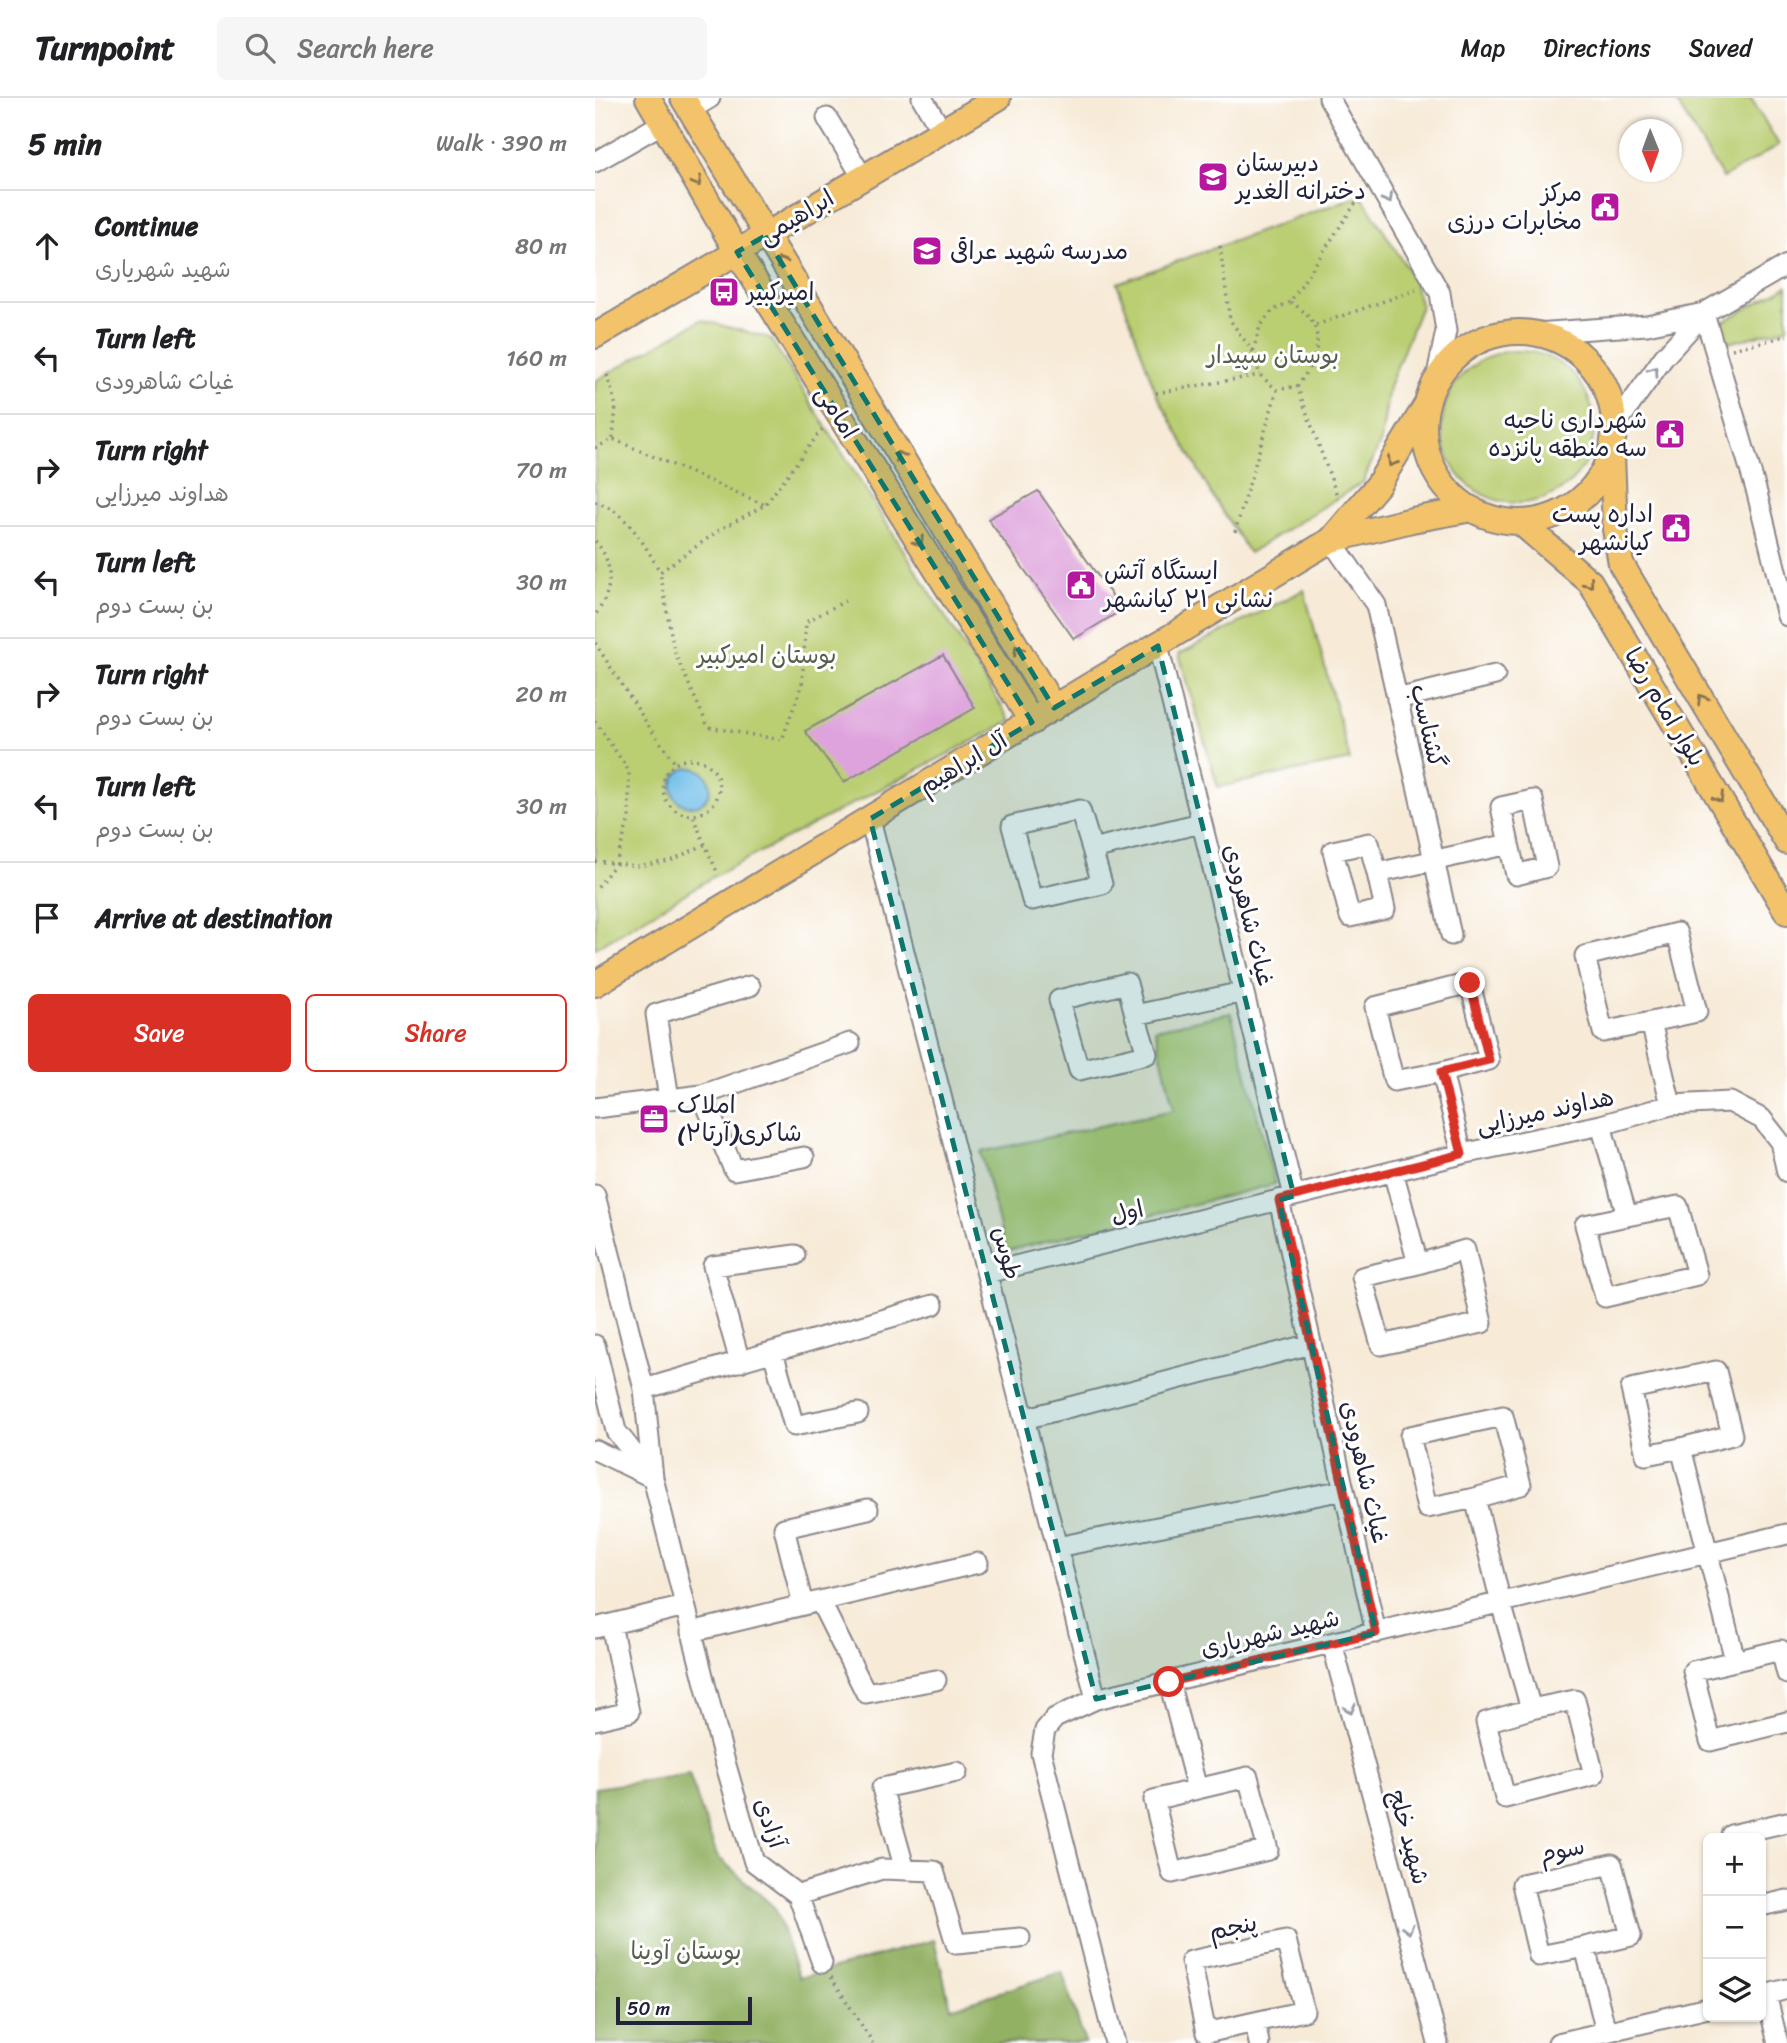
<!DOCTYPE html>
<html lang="en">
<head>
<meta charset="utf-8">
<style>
  body { margin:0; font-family:Sriracha,"Playpen Sans Arabic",sans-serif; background:#f6f6f6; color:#202124 }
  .controls { position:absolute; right:21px; bottom:21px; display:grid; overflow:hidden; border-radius:10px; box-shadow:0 2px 5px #0004 }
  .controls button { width:63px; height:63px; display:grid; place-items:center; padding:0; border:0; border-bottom:2px solid #e0e0e0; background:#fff; color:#202124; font:35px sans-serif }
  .compass { position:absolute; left:1024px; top:21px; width:63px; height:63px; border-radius:50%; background:#fff; box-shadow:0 2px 5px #0004; rotate:179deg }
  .scale { position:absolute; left:21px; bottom:18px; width:136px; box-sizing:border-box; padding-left:7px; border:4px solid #22223b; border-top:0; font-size:19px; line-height:24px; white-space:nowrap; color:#22223b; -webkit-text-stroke:5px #fff; paint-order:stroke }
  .stop { position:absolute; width:21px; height:21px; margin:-16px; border:5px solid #d93025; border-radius:50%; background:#fff }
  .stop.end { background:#d93025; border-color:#fff; box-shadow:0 2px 7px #0008 }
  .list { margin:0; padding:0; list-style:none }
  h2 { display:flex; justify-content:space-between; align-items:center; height:91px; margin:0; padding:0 28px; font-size:30px }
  h2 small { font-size:23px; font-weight:400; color:#757577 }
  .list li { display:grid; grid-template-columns:46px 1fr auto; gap:21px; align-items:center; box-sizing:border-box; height:112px; padding:0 28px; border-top:2px solid #e0e0e0 }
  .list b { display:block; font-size:26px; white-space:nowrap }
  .list p { margin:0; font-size:23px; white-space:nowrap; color:#757577 }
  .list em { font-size:23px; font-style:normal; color:#757577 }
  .actions { display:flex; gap:14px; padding:21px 28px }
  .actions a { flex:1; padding:16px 0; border:2px solid #d93025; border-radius:10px; text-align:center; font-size:24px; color:#d93025 }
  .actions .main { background:#d93025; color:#fff }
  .icon { flex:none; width:38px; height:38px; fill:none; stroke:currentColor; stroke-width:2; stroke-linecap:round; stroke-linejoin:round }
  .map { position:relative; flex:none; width:1192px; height:1945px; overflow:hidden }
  header { display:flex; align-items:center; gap:42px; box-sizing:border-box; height:98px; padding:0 35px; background:#fff; border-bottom:2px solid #e0e0e0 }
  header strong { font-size:33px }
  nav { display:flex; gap:38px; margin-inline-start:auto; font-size:24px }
  .search { width:490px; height:63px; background:#f6f6f6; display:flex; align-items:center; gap:18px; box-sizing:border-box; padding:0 24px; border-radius:10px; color:#757577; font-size:26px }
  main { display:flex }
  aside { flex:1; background:#fff }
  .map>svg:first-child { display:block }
</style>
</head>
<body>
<header>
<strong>Turnpoint</strong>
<div class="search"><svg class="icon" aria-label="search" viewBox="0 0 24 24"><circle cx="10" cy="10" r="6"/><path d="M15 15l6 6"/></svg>Search here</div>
<nav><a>Map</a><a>Directions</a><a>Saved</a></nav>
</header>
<main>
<aside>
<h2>5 min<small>Walk · 390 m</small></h2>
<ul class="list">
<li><svg class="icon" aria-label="ahead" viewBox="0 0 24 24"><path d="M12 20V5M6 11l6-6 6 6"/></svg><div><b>Continue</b><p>شهید شهریاری</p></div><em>80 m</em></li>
<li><svg class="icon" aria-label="left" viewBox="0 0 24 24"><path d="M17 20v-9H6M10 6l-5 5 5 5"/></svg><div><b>Turn left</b><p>غیاث شاهرودی</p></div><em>160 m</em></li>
<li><svg class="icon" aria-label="right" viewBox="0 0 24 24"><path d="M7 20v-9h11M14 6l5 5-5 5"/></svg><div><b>Turn right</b><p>هداوند میرزایی</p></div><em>70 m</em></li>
<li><svg class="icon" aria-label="left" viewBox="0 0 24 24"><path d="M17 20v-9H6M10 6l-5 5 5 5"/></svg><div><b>Turn left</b><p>بن بست دوم</p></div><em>30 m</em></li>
<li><svg class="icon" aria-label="right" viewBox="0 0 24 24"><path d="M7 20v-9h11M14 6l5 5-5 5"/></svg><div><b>Turn right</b><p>بن بست دوم</p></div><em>20 m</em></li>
<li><svg class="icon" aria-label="left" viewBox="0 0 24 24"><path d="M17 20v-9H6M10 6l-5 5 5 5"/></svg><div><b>Turn left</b><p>بن بست دوم</p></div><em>30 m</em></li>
<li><svg class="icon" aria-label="arrive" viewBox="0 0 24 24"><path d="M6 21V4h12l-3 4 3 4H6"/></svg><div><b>Arrive at destination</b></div></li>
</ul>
<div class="actions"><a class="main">Save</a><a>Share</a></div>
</aside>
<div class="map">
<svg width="1192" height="1945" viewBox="0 0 1192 1945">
  <rect width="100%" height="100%" fill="#fff"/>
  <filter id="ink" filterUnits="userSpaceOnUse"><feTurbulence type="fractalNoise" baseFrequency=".0143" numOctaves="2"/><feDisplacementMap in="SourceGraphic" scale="14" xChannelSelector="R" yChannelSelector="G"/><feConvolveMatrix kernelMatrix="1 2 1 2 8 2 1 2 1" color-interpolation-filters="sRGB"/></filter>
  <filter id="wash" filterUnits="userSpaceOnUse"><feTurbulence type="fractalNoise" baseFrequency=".00686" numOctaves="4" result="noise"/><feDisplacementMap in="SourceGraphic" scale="28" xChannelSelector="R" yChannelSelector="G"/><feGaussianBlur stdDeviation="1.57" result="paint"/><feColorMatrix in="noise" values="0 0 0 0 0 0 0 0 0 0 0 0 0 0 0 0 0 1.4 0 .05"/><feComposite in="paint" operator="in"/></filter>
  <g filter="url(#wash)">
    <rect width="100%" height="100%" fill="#f7ebd8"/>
    <!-- green -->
    <path fill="#bace72" stroke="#6e7856" stroke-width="2" d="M 1079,0 L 1156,0 L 1184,47 L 1128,80 Z
      M 766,97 L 817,178 L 826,208 L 794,289 L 786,343 L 768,384 L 654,455 L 618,399 L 561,295 L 522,185 Z
      M 1192,188 L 1192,230 L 1129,246 L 1122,227 Z
      M 106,222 L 175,240 L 416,623 L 123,776 L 0,850 L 0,283 Z
      M847 329a76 76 0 1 1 152 0a76 76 0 1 1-152 0Z
      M 709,492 L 755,662 L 623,689 L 584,556 Z
      M 636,915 L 680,1086 L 411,1153 L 386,1054 L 579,1012 L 560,931 Z"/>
    <!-- forest -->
    <path fill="#93b164" stroke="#5a6a50" stroke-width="2" d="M 94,1676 L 122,1758 L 180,1810 L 204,1880 L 339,1842 L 356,1910 L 467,1874 L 490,1945 L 0,1945 L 0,1690 Z"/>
    <!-- water -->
    <path fill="#6ebde9" stroke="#487092" stroke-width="2" d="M77 689a19 19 0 1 1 38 0a19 19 0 1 1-38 0Z"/>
    <g id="blocks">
      <!-- building -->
      <path fill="#dea3dc" d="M 443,393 L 527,512 L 479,541 L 393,421 Z
        M 348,557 L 380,610 L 249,684 L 210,633 Z"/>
    </g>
  </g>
  <g filter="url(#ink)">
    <use href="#blocks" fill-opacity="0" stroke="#8c868a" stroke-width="2"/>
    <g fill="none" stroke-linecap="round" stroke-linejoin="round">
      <!-- minor casing -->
      <g stroke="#8c868a" stroke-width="23">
        <path id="minor" d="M 327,0 L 347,33
          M 734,0 L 845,195 L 851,233 L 841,282
          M 95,12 L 115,0
          M 232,20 L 268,80
          M 0,64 L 68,25
          M 1192,167 L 1109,215 L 1162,395 L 1192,518
          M 941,235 L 1052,227 L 1109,215 L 1069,259 L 1020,328
          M 736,442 L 781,507 L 856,837
          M 563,548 L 699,1098
          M 802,601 L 900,577
          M 275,721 L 501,1601
          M 497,751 L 485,712 L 417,728 L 437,802 L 507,786 L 497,751 L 606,725
          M 782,775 L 774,745 L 738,753 L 755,819 L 790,811 L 782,775 L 914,746 L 921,777 L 952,769 L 938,702 L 906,709 L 914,746
          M 540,917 L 532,885 L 464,902 L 484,972 L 552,956 L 540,917 L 648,894
          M 1056,924 L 1008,934 L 990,858 L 1082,835 L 1102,914 L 1056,924 L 1076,1007
          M 847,974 L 799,983 L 780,909 L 875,885 L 894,962 L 847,974 L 867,1056
          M 107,997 L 139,1072 L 209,1059
          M 74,1001 L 61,916 L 155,888
          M 0,1010 L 107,997 L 255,945
          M 1006,1027 L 1032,1118 L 990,1127 L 1010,1199 L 1102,1177 L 1083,1108 L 1032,1118
          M 798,1073 L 823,1166 L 767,1179 L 786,1247 L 887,1225 L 870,1152 L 823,1166
          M 0,1097 L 49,1291 L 58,1380 L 21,1333 L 0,1247
          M 684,1102 L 781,1535
          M 392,1175 L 867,1056 L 1006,1027 L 1076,1007 L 1135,1004 L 1167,1021 L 1185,1044 L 1192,1074
          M 178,1254 L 199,1328 L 263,1315
          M 145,1264 L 118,1168 L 200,1157
          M 49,1291 L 338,1207
          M 429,1321 L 716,1246
          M 1086,1350 L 1137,1337 L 1121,1273 L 1036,1291 L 1051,1357 L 1086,1350 L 1140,1562
          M 0,1352 L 58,1380 L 128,1657 L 159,1764 L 203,1797 L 287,1771 L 339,1773 L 361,1846 L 425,1840
          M 880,1400 L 926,1387 L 908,1318 L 815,1338 L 832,1410 L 880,1400 L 906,1505 L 936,1611 L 891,1624 L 910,1700 L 999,1677 L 980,1602 L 936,1611
          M 462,1449 L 749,1392
          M 225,1503 L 271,1595 L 341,1582
          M 208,1507 L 189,1430 L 273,1411
          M 0,1530 L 90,1508
          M 96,1534 L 383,1465
          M 737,1545 L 843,1945
          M 1192,1576 L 1186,1552 L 1098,1573 L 1115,1643 L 1192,1624
          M 574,1584 L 602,1691 L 653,1679 L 673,1752 L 577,1775 L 559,1702 L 602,1691
          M 0,1622 L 34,1614 L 16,1526
          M 1136,1740 L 1136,1737 L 1192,1724
          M 310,1772 L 287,1690 L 362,1674
          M 203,1797 L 227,1865
          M 1166,1808 L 1192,1802
          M 691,1842 L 709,1913 L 611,1935 L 596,1863 Z
          M 990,1849 L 944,1858 L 927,1786 L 1017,1766 L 1036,1838 L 990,1849 L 1011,1934
          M 1171,1896 L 1183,1945
          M 1166,1898 L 1192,1891
          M 660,1925 L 664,1945
          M 520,1945 L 446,1655 L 450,1632 L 460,1620 L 501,1601 L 1192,1436
          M 963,1945 L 1113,1910"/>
      </g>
      <!-- major casing -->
      <g stroke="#8c868a" stroke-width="28">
        <path id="major" d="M 53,0 L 142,154 L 437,624
          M 88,0 L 459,610
          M829 329a95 95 0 1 1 190 0a95 95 0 1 1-190 0Z
          M 0,238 L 403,0
          M 830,309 L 783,387 L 736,442 L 817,422 L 877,411
          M 1017,357 L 1020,431 L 1026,466 L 1192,744
          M 925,424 L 995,484 L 1192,814
          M 0,886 L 736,442"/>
      </g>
      <!-- path -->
      <path stroke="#8c868a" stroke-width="3.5" stroke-dasharray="2 5" stroke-linecap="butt" d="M 625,148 L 635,222 L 658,254
        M 695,204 L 678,212 L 665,228 L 658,254 L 665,277 L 682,292 L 702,288 C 726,257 734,226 695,204 L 766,97
        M 721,227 L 821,192
        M 1137,251 L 1192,238
        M 12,277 L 21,308 L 18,341
        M 702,288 L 743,400
        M 561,295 L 665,277
        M 227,331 L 170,407 L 126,431 L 65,474 L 79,553 L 113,629 L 187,642 L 207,586 L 211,524 L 250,503
        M 0,350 L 18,341 L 170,407
        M 0,404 C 32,413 50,447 65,474
        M 640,434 L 682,292
        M 0,443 C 20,464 18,495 0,517
        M 0,545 L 53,627 L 80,665
        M 0,623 L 34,673 L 34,721 L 21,765 L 0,792
        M68 689a28 28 0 1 1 56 0a28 28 0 1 1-56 0Z
        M 98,719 L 123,776
        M 0,763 L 42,768 L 75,763 L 111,746
        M 236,1879 L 278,1945"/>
      <!-- minor -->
      <use href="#minor" stroke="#fff" stroke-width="19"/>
      <!-- major -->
      <use href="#major" stroke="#f2c36a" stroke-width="24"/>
    </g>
    <!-- one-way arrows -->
    <defs><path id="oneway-chevron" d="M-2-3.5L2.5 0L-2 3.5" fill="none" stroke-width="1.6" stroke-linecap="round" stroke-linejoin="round" transform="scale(1.75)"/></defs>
    <g stroke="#8a7252">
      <use href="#oneway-chevron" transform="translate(102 84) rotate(60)"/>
      <use href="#oneway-chevron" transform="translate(186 164) rotate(-121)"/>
      <use href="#oneway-chevron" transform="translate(305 358) rotate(-121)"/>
      <use href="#oneway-chevron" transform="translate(797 364) rotate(121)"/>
      <use href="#oneway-chevron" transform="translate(324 444) rotate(58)"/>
      <use href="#oneway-chevron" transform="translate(994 485) rotate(51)"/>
      <use href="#oneway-chevron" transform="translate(423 552) rotate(-121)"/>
      <use href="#oneway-chevron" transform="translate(1107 601) rotate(-121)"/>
      <use href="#oneway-chevron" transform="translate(1124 700) rotate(59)"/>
    </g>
    <g stroke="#9c9ca7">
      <use href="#oneway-chevron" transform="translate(793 101) rotate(61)"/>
      <use href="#oneway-chevron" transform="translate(1059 273) rotate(-54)"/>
      <use href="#oneway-chevron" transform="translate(755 1611) rotate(75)"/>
      <use href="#oneway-chevron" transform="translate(813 1831) rotate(75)"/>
    </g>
  </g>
  <g fill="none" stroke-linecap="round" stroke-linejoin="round" filter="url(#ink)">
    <!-- route -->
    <path stroke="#d93025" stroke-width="9" d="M 574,1584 L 781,1535 L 684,1102 L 867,1056 L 846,974 L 894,962 L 875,885"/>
  </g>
  <!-- marked area -->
  <path fill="#0f766e" fill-opacity="0.2" stroke="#0f766e" stroke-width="5" stroke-dasharray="14 9" stroke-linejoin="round" d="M 170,138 L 459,610 L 563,548 L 699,1098 L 684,1102 L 781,1535 L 501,1601 L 275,721 L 437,624 L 142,154 Z"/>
  <!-- icons -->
  <defs>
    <g id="school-square" transform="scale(1.575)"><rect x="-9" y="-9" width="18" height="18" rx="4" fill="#b5179e" stroke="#fff"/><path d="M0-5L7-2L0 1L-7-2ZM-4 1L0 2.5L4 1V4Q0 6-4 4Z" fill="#fff"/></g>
    <g id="civic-square" transform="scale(1.575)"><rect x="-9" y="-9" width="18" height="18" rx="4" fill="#b5179e" stroke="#fff"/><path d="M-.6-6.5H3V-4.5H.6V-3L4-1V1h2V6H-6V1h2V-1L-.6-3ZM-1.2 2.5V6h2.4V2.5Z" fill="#fff"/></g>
    <g id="bus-square" transform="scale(1.575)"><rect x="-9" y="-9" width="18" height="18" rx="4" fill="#b5179e" stroke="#fff"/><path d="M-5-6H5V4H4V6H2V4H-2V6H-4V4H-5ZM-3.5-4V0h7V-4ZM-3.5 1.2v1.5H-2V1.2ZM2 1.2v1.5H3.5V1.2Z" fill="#fff"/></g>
    <g id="office-square" transform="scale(1.575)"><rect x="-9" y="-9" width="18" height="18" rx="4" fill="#b5179e" stroke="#fff"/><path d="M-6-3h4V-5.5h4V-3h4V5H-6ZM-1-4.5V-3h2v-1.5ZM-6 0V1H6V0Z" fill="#fff"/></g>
  </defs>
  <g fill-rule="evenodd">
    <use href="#school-square" x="618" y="79"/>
    <use href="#civic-square" x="1010" y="109"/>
    <use href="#school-square" x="332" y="153"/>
    <use href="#bus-square" x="129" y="194"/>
    <use href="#civic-square" x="1075" y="336"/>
    <use href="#civic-square" x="1081" y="430"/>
    <use href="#civic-square" x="486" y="487"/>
    <use href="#office-square" x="59" y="1021"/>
  </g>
  <g text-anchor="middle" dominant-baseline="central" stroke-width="6" stroke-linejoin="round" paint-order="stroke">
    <!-- poi labels -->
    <g font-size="24" fill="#22223b" stroke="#fff" text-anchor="start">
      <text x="641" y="65">دبیرستان<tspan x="641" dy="28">دخترانه الغدیر</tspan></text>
      <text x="987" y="95" text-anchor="end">مرکز<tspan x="987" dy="28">مخابرات درزی</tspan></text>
      <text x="355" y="153">مدرسه شهید عراقی</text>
      <text x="152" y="194">امیرکبیر</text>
      <text x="1052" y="322" text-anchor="end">شهرداری ناحیه<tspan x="1052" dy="28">سه منطقه پانزده</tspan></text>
      <text x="1058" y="416" text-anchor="end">اداره پست<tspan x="1058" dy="28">کیانشهر</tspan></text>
      <text x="509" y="473">ایستگاه آتش<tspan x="509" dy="28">نشانی ۲۱ کیانشهر</tspan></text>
      <text x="82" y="1007">املاک<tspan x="82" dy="28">شاکری(آرتا۲)</tspan></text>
    </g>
    <!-- street labels -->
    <g font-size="24" fill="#22223b" stroke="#fff">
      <text transform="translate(201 119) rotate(-31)">ابراهیمی</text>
      <text transform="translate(242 314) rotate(58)">امامی</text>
      <text transform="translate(1070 609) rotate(59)">بلوار امام رضا</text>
      <text transform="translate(833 628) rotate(77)">گشتاسب</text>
      <text transform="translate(368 665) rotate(-31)">آل ابراهیم</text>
      <text transform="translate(654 817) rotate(76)">غیاث شاهرودی</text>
      <text transform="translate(950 1013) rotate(-12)">هداوند میرزایی</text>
      <text transform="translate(532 1114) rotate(-14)">اول</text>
      <text transform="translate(412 1155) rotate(76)">طوس</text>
      <text transform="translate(770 1374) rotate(77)">غیاث شاهرودی</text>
      <text transform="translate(675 1535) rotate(-13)">شهید شهریاری</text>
      <text transform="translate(175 1725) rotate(71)">آزادی</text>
      <text transform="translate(814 1739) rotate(75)">شهید خلج</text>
      <text transform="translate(967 1752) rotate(-12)">سوم</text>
      <text transform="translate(638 1829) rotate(-12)">پنجم</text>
    </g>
    <!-- park labels -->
    <g font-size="24" fill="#575e4e" stroke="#fff">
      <text x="678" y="257">بوستان سپیدار</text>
      <text x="172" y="557">بوستان امیرکبیر</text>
      <text x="91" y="1853">بوستان آوینا</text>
    </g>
  </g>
</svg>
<div class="controls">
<button>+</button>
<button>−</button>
<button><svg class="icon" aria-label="layers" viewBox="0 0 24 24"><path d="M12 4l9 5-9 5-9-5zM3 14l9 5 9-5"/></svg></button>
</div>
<svg class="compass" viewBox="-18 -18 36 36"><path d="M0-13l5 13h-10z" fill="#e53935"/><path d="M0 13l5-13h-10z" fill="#757577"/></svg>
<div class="scale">50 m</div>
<div class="stop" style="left:574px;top:1584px"></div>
<div class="stop end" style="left:875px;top:885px"></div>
</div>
</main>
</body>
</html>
